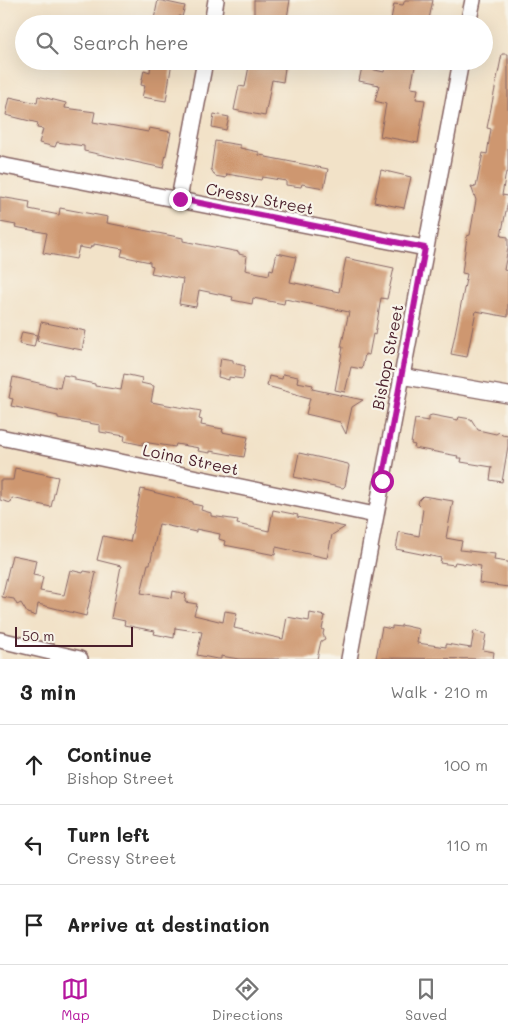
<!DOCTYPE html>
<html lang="en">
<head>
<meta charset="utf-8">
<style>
  body { margin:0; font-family:Mali,sans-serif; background:#f2f2f2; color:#222 }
  .scale { position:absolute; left:15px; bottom:12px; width:118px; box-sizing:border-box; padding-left:5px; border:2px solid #4a1f2b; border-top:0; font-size:14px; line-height:18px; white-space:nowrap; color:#4a1f2b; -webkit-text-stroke:4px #f7f3e8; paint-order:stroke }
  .stop { position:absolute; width:15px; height:15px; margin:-11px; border:4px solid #b5179e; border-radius:50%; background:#fff }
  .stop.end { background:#b5179e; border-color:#fff; box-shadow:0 1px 5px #0008 }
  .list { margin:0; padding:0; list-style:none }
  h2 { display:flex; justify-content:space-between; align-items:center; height:65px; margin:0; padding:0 20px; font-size:21px }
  h2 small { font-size:16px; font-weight:400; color:#767676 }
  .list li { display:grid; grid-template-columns:32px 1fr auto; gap:15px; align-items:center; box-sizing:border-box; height:80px; padding:0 20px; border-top:1px solid #e0e0e0 }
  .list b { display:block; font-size:19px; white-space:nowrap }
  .list p { margin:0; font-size:16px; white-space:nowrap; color:#767676 }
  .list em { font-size:16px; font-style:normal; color:#767676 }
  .icon { flex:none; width:28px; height:28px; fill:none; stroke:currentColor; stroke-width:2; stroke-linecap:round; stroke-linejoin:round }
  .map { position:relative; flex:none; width:508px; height:659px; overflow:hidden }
  .search { position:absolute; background:#fff; box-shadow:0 5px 20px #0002; left:15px; right:15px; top:15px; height:55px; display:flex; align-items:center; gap:12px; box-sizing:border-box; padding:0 18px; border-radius:28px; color:#767676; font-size:19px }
  .sheet { height:305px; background:#fff }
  nav { display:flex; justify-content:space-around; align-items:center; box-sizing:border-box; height:70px; border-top:1px solid #e0e0e0; background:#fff; font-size:14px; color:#767676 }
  nav a { display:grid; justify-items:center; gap:2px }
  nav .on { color:#b5179e }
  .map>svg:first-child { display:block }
</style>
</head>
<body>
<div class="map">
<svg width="508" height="659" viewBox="0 0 508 659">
  <rect width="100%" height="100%" fill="#f7f3e8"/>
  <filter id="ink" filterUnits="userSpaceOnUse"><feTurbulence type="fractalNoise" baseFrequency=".02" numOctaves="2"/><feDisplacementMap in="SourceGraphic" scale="10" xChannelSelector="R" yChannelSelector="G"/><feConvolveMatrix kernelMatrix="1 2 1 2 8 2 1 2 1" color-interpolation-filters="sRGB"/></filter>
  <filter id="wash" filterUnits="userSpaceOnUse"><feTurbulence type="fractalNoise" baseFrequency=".0096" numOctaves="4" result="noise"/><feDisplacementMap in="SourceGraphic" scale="20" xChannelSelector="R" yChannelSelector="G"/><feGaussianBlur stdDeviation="1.12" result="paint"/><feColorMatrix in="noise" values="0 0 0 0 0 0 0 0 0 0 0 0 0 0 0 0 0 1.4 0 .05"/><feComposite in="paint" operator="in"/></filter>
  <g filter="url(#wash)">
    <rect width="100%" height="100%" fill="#f2e2c8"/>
    <g id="blocks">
      <!-- building -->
      <path fill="#ce9770" d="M 158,0 L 185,6 L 182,17 L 179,16 L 177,24 L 153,24 Z
        M 254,0 L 290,0 L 286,24 L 254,24 Z
        M 405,0 L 433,0 L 428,24 L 390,24 L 394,4 L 403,5 Z
        M 502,54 L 508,54 L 508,172 L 506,172 L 502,195 L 508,196 L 508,201 L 501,236 L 508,237 L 508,248 L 504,270 L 508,271 L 508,317 L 476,311 L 467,357 L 451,354 L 467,274 L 462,273 L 467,236 L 470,235 L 476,200 L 471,186 L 476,187 L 483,153 L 487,154 L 491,129 L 487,128 Z
        M 151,61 L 172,61 L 166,101 L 142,97 L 145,86 L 141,85 L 144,70 L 150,72 Z
        M 250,61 L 286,61 L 283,82 L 272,80 L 265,116 L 234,110 L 239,86 L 245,87 Z
        M 386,61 L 416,61 L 411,88 L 418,89 L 416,99 L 425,100 L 418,143 L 380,136 L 386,104 L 375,101 L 379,85 L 359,81 L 362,67 L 384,72 Z
        M 38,96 L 66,103 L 65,108 L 95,112 L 93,122 L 148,132 L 149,128 L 171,132 L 163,168 L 84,151 L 84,146 L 57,142 L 55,147 L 39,143 L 43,129 L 37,128 L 38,123 L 6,115 L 10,97 L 37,103 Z
        M 214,114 L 229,117 L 226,130 L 212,127 Z
        M 215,141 L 240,145 L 240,148 L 259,152 L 259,155 L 266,156 L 266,157 L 328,169 L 324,188 L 302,184 L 301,187 L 286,185 L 286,181 L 262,177 L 261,180 L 227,174 L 226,178 L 215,176 L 211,169 Z
        M 381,170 L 411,177 L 404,208 L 374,202 Z
        M 0,197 L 30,202 L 29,209 L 59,215 L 60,208 L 108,217 L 107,223 L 183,238 L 183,241 L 239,252 L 239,254 L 247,256 L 245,270 L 269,275 L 270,269 L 273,270 L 277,253 L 296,257 L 290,282 L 339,292 L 346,258 L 394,268 L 387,299 L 381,298 L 375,335 L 373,334 L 369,355 L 365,354 L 362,369 L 351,367 L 345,392 L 335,390 L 343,347 L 341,347 L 349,312 L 285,299 L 284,304 L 253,298 L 252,304 L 232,300 L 233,297 L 199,290 L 196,307 L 179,304 L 183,279 L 151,273 L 153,266 L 150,265 L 150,262 L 121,256 L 123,249 L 94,244 L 94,246 L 91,246 L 90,249 L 79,247 L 76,259 L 43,253 L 47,233 L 15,227 L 16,225 L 0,222 Z
        M 41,322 L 86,331 L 82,350 L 37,341 Z
        M 22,332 L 37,335 L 34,347 L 19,344 Z
        M 221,358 L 233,360 L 233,363 L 245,366 L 243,379 L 229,377 L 229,380 L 218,377 Z
        M 124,374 L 142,378 L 141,383 L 154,386 L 151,402 L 201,411 L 199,419 L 202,420 L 201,425 L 223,429 L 222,432 L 248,437 L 244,457 L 210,451 L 210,453 L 198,451 L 199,448 L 176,444 L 175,447 L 143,442 L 143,445 L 124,441 L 125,436 L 100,432 L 100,425 L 58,418 L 58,416 L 11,406 L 13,399 L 9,398 L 13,377 L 60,388 L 63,375 L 75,377 L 75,380 L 95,384 L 95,386 L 121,390 Z
        M 283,374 L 298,377 L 297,382 L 313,385 L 312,389 L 363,400 L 352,407 L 346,434 L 340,422 L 306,414 L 310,398 L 267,386 L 269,376 L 282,379 Z
        M 432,415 L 458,420 L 459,417 L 471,419 L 478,430 L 496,434 L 499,432 L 502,435 L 508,436 L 508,446 L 502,482 L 490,480 L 492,467 L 461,462 L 462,458 L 457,458 L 458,456 L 414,448 L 415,445 L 411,444 L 415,419 L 429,421 L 429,416 Z
        M 299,453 L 348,464 L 349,466 L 345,486 L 343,488 L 294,477 Z
        M 15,468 L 58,477 L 51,507 L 12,498 L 11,503 L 0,500 L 0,480 L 13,480 Z
        M 141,489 L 193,502 L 193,504 L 202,506 L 201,510 L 211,513 L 211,516 L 238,520 L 237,524 L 269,531 L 273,510 L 298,515 L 297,517 L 345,527 L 332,535 L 327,558 L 276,547 L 275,555 L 245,549 L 224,545 L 225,541 L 219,539 L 220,534 L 196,529 L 196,532 L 159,524 L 150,564 L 148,564 L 141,593 L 172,598 L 173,591 L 186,594 L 185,602 L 197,604 L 194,615 L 223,622 L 225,611 L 237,613 L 234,628 L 283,639 L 287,617 L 309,621 L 310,613 L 325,616 L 322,629 L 324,630 L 323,634 L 325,639 L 321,641 L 317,659 L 239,659 L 221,656 L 221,659 L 217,659 L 197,655 L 202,632 L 175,628 L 174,638 L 154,634 L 155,631 L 124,625 L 125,621 L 111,618 L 121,566 L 97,560 L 103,536 L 130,542 Z
        M 423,496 L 453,501 L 446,538 L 462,541 L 460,550 L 495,554 L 494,560 L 508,562 L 508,587 L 479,583 L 481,566 L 455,562 L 454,565 L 440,563 L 441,558 L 396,549 L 399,532 L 419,536 L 423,509 L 418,504 L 419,500 Z
        M 12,555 L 36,560 L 33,575 L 43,577 L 40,591 L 64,595 L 70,570 L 83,573 L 84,571 L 96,573 L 86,616 L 38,604 L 36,616 L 27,613 L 21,603 L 17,605 L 14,599 L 2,597 Z
        M 401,625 L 419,629 L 417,643 L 446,647 L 446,644 L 471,648 L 474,631 L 486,634 L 483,650 L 494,652 L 493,659 L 376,658 L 382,627 L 392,629 L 392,626 L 401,627 Z"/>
    </g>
  </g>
  <g filter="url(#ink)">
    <use href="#blocks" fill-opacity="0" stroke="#856362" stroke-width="1"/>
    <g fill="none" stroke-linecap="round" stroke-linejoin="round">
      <!-- street casing -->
      <g stroke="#856362" stroke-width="18">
        <path id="street" d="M 212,24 L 216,0
          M 468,24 L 473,0
          M 0,165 L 425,248
          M 179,199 L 205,61
          M 401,376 L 508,395
          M 0,437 L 375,515
          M 0,640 L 80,659
          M 349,659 L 461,61"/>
      </g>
      <!-- street -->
      <use href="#street" stroke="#fff" stroke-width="15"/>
    </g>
  </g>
  <g fill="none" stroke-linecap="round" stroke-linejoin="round" filter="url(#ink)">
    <!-- route -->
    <path stroke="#b5179e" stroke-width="6" d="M 180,199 L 425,248 L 382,481"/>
  </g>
  <g text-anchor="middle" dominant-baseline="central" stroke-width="4.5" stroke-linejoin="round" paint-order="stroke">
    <!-- street labels -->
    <g font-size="16" fill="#4a1f2b" stroke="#f7f3e8">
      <text transform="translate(260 198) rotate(11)">Cressy Street</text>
      <text transform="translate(387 357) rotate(-79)">Bishop Street</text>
      <text transform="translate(191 459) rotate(12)">Loina Street</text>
    </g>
  </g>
</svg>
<div class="scale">50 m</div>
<div class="stop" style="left:382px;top:481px"></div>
<div class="stop end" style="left:180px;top:199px"></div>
<div class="search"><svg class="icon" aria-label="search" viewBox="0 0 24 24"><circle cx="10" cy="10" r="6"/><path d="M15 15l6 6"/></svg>Search here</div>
</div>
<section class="sheet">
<h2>3 min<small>Walk · 210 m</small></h2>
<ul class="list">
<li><svg class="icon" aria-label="ahead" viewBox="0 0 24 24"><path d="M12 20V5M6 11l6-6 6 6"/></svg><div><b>Continue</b><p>Bishop Street</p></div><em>100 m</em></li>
<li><svg class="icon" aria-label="left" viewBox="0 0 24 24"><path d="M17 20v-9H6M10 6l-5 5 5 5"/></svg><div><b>Turn left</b><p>Cressy Street</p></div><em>110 m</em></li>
<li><svg class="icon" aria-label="arrive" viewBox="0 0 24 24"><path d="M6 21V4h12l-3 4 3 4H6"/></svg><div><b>Arrive at destination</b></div></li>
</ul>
</section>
<nav>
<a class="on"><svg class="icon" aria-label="map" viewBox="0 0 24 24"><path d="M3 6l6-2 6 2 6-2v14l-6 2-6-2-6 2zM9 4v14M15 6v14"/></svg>Map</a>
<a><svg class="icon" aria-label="directions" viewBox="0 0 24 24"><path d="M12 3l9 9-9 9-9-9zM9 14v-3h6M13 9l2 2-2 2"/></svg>Directions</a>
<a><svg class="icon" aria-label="saved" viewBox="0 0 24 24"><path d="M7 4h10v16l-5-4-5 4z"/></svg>Saved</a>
</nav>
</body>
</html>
